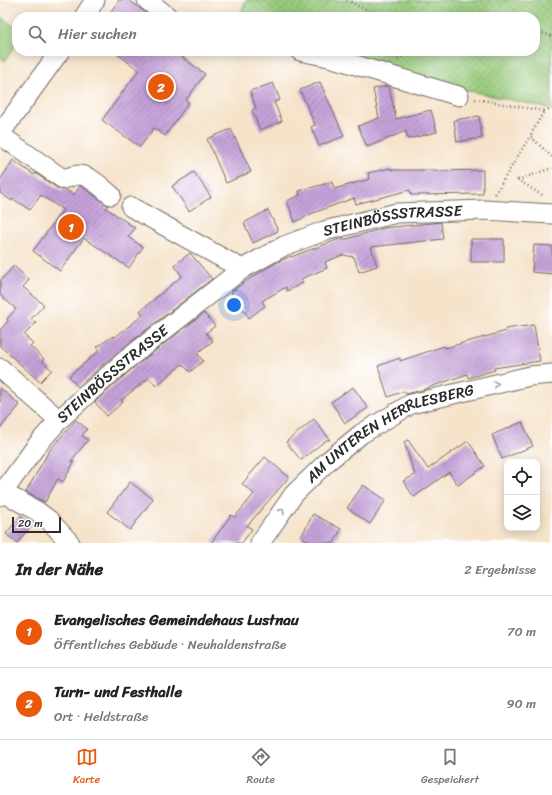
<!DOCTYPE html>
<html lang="de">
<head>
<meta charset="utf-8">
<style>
  body { margin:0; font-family:Sriracha,sans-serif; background:#f6f6f6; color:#222 }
  .controls { position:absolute; right:12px; bottom:12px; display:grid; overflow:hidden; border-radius:8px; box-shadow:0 2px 10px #0003 }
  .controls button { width:36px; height:36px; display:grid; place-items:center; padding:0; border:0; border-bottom:1px solid #e0e0e0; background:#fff; color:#222; font:20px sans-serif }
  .scale { position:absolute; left:12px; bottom:10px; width:49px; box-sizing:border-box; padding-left:4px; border:2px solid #2b2b2b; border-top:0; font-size:11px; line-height:14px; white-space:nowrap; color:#2b2b2b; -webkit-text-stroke:3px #fff; paint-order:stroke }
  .you { position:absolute; left:234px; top:305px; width:14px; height:14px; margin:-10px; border:3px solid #fff; border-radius:50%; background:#1a73e8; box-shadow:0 0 0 6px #1a73e833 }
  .badge { display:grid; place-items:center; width:26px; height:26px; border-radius:50%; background:#ea580c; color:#fff; font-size:13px; font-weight:700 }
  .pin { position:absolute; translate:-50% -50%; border:2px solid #fff; box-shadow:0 1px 4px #0006 }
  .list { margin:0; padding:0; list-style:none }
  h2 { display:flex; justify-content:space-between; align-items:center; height:52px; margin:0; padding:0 16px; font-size:17px }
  h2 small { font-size:13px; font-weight:400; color:#767676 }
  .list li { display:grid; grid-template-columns:26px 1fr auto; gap:12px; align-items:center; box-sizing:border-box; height:72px; padding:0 16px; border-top:1px solid #e0e0e0 }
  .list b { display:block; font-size:15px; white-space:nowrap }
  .list p { margin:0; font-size:13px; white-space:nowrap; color:#767676 }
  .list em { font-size:13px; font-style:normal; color:#767676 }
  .icon { flex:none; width:22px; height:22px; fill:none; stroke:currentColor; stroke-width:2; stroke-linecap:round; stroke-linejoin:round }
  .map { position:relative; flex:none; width:552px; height:543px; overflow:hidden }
  .search { position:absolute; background:#fff; box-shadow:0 2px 10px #0003; left:12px; right:12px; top:12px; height:44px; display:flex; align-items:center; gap:10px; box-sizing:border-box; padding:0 14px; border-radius:16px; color:#767676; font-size:15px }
  .sheet { height:196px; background:#fff }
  nav { display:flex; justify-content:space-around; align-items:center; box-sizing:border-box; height:56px; border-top:1px solid #e0e0e0; background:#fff; font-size:11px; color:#767676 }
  nav a { display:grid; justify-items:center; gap:2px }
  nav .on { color:#ea580c }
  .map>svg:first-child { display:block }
</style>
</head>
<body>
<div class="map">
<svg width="552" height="543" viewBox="0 0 552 543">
  <defs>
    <pattern id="park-dots" width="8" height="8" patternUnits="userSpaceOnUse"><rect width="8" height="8" fill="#97c97a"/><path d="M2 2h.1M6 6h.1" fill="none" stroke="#7ba364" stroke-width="1.8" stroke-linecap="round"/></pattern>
    <pattern id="building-hatch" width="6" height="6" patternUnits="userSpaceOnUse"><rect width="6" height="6" fill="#c5a1d9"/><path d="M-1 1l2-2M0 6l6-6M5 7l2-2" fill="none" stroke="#a083b0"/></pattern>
  </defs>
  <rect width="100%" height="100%" fill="#fff"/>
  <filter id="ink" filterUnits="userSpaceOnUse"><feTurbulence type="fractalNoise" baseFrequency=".025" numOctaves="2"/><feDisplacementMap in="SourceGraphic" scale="8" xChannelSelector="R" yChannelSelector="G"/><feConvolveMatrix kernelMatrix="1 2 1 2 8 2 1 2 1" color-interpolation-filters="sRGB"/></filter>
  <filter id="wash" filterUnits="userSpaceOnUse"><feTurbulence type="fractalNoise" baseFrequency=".012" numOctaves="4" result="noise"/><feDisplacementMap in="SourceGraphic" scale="16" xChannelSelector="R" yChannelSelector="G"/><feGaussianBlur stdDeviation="0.9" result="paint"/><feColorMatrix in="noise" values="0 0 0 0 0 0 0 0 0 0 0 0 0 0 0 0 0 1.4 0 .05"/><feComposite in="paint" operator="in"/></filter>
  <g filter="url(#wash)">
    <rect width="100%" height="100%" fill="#f5e3ca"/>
    <!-- park -->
    <path fill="url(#park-dots)" stroke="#617a52" d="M 246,0 L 552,0 L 552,109 L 460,89 L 300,51 L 535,51 L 535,17 L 239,17 Z"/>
    <!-- pitch -->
    <path fill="#97c97a" stroke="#617a52" d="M 0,17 L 17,28 L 17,43 L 5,61 L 0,57 Z"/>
    <g id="blocks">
      <!-- building -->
      <path fill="url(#building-hatch)" d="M 119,0 L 129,0 L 151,17 L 107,17 Z
        M 113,51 L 174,51 L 205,74 L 186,100 L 189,102 L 165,136 L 154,128 L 140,147 L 102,120 L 139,70 Z
        M 320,82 L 344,136 L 319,146 L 311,127 L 315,125 L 300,90 Z
        M 273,83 L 280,100 L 274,102 L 282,121 L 260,130 L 252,110 L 256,108 L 250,91 Z
        M 387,86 L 389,87 L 396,119 L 431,110 L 437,132 L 408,139 L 406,131 L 367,147 L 358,126 L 379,118 L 373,89 Z
        M 479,116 L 482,138 L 457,142 L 454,120 Z
        M 231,129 L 251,172 L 226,183 L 207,139 Z
        M 13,160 L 34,175 L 35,173 L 57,188 L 61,190 L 66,190 L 74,195 L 80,186 L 85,189 L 108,205 L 106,208 L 135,228 L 128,237 L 143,247 L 129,268 L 84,238 L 60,271 L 33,251 L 63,210 L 41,195 L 30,210 L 13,199 L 12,201 L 0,193 L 0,180 Z
        M 391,168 L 391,170 L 436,170 L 436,171 L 483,170 L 483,194 L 411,195 L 410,190 L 356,204 L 354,198 L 313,213 L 295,222 L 287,201 L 300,195 L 299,191 L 332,182 L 334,189 L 370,179 L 368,173 Z
        M 194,172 L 211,197 L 189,211 L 172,186 Z
        M 268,210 L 278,231 L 253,243 L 244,223 Z
        M 441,222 L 443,239 L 371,247 L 377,266 L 359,272 L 354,257 L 343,255 L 325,262 L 327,268 L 301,279 L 303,283 L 287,291 L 286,287 L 262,301 L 265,306 L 249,318 L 231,292 L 246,281 L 274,264 L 291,256 L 291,257 L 342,238 L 343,240 L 384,228 Z
        M 471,239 L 504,239 L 504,262 L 471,262 Z
        M 534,245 L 552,246 L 552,274 L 532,272 Z
        M 190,253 L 212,279 L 119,351 L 78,387 L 69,376 L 100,350 L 97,347 L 113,336 L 114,338 L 143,315 L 140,311 L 182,276 L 174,265 Z
        M 14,266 L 29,280 L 23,287 L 44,305 L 31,319 L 36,323 L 24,335 L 33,343 L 30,346 L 44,359 L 42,361 L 52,370 L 40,382 L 0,346 L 0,330 L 8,321 L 7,319 L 16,309 L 0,295 L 0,281 Z
        M 204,313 L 215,326 L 206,333 L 213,341 L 197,353 L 203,361 L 190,372 L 182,364 L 156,386 L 149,378 L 121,400 L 123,402 L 107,416 L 95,402 L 133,368 Z
        M 534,325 L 540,361 L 494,368 L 495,370 L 468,378 L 467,374 L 419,391 L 406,394 L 404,391 L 388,397 L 378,366 L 400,358 L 400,361 L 444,346 L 445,348 L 506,331 L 505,329 Z
        M 353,387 L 368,408 L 345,423 L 331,402 Z
        M 0,388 L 20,405 L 0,428 Z
        M 314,419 L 330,440 L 326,440 L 301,460 L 286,442 Z
        M 76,420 L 87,429 L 82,436 L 88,440 L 71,461 L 74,462 L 63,482 L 58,479 L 45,502 L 26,492 L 49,451 Z
        M 522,422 L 533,446 L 502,459 L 492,435 Z
        M 408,440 L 428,469 L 468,441 L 485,466 L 458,485 L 449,472 L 414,497 L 403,481 L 415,475 L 404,442 Z
        M 265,457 L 289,477 L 247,526 L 252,529 L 242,543 L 211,543 L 231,515 L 235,517 L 254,494 L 242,484 Z
        M 130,482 L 153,499 L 130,530 L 107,512 Z
        M 363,485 L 386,500 L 370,524 L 347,508 Z
        M 313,514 L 341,529 L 334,543 L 312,543 L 301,537 Z
        M 20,516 L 31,525 L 17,543 L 6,534 Z"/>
    </g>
  </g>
  <g filter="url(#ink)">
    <use href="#blocks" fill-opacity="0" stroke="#726b63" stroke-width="1"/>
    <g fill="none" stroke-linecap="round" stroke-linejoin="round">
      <!-- minor casing -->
      <g stroke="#726b63" stroke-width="21">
        <g id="minor">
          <path d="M 147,0 L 168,17"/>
          <path d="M 84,17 L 95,0"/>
          <path d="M 300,51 L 329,57 L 459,96"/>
          <path d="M 0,134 L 60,51"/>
          <path d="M 0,135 L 63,179 C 68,178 74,175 78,175 C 89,174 103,189 111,195"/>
          <path d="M 131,207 L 242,269"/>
          <path d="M 0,368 L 59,420"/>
          <path d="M 2,492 L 37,511 L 49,520 L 70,543"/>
          <path id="s1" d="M 0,496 L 37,445 L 59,420 L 84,397 L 126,360 L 242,269 L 284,246 L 324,231 L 397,213 L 484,210 L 552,214"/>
          <path id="s2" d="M 260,543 L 294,494 L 328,461 L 361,434 L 411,404 L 530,376 L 552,374"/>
        </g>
      </g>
      <!-- path -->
      <path stroke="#726b63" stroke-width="2.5" stroke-dasharray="1 3" stroke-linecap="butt" d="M 347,0 L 362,8 L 387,17
        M 535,31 L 552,36
        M 398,60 L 408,51
        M 475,99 L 544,111 L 530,136 L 552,157
        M 544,111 L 552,109
        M 495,194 L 530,136
        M 542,195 L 518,180 L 552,168"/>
      <!-- minor -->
      <use href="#minor" stroke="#fff" stroke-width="19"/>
    </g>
    <!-- one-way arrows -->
    <defs><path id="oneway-chevron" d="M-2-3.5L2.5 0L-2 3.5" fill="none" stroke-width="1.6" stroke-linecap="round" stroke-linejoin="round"/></defs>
    <g stroke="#a0a0a0">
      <use href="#oneway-chevron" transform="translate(496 384) rotate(-12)"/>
      <use href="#oneway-chevron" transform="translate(282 511) rotate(-55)"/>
    </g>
  </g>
  <g text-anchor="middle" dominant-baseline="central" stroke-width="3" stroke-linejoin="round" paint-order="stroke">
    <!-- street labels -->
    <g font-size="15" fill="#2b2b2b" stroke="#fff">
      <text stroke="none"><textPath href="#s1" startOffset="494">STEINBÖSSSTRASSE</textPath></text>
      <text stroke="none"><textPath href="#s1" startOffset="167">STEINBÖSSSTRASSE</textPath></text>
      <text stroke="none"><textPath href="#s2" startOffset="176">AM UNTEREN HERRLESBERG</textPath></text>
    </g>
  </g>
</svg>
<div class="controls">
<button><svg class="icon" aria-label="locate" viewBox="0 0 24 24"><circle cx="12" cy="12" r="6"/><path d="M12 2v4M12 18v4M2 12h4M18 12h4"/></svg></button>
<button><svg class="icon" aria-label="layers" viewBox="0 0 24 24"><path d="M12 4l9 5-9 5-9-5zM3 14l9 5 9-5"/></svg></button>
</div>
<div class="scale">20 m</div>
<div class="you"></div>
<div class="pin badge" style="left:71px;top:227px">1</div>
<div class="pin badge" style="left:161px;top:87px">2</div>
<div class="search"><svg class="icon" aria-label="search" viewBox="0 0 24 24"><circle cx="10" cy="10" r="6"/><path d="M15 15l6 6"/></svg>Hier suchen</div>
</div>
<section class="sheet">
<h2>In der Nähe<small>2 Ergebnisse</small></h2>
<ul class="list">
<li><span class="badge">1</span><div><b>Evangelisches Gemeindehaus Lustnau</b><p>Öffentliches Gebäude · Neuhaldenstraße</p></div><em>70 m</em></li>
<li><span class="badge">2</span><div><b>Turn- und Festhalle</b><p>Ort · Heldstraße</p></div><em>90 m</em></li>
</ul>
</section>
<nav>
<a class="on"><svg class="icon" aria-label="map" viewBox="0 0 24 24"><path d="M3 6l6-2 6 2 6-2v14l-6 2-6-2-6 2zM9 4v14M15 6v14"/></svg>Karte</a>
<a><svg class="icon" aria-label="directions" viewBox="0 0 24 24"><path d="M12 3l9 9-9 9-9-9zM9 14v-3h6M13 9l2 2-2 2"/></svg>Route</a>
<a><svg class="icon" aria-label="saved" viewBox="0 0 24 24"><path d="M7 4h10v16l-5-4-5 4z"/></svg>Gespeichert</a>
</nav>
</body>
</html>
